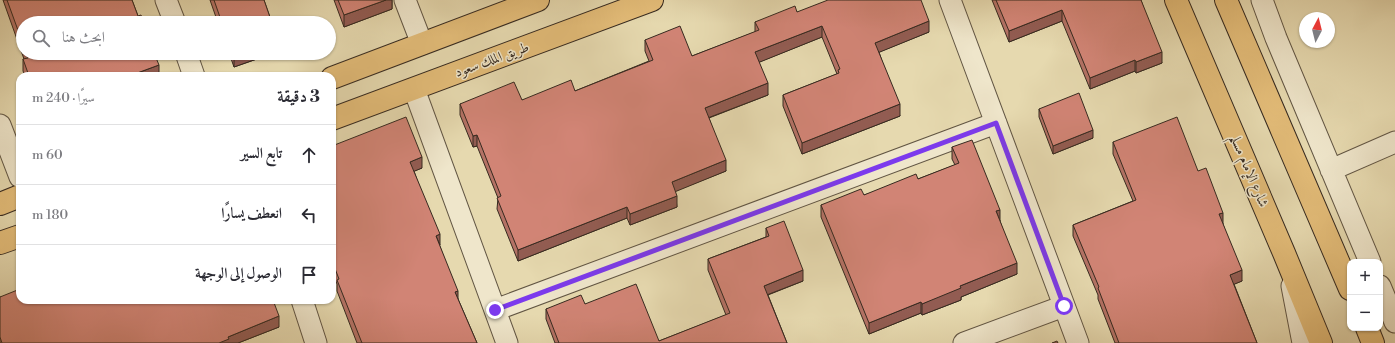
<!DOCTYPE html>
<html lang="ar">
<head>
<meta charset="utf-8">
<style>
  body { margin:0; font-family:"Libre Bodoni",Amiri,serif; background:#f7f7f7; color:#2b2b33; direction:rtl }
  .controls { position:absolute; right:12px; bottom:12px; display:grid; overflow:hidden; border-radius:8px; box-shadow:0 1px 3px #0004 }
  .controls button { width:36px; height:36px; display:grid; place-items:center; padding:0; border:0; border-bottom:1px solid #e1e1e2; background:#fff; color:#2b2b33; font:20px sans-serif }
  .compass { position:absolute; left:1299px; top:12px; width:36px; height:36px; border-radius:50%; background:#fff; box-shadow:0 1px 3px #0004; rotate:7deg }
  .stop { position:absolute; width:12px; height:12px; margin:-9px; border:3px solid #7c3aed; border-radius:50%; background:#fff }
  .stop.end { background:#7c3aed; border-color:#fff; box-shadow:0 1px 4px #0008 }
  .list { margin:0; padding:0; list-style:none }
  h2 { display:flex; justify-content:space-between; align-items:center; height:52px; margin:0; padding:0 16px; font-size:17px }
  h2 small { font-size:13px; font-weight:400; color:#7c7c81 }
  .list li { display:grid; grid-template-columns:26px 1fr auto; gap:12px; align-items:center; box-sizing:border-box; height:60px; padding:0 16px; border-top:1px solid #e1e1e2 }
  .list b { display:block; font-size:15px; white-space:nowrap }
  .list em { font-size:13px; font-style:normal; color:#7c7c81 }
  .icon { flex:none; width:22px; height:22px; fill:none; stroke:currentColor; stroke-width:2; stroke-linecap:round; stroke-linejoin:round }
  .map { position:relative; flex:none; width:1395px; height:343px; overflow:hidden; direction:ltr }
  .search { position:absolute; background:#fff; box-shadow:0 1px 3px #0004; left:16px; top:16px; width:320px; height:44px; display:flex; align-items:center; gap:10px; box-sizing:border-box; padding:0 14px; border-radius:22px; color:#7c7c81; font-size:15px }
  .panel { position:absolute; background:#fff; box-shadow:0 1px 3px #0004; left:16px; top:72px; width:320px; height:232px; border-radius:12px; direction:rtl }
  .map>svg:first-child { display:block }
</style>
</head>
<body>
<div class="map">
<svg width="1395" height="343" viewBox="0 0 1395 343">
  <rect width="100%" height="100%" fill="#e6d9af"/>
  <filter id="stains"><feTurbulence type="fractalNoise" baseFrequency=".005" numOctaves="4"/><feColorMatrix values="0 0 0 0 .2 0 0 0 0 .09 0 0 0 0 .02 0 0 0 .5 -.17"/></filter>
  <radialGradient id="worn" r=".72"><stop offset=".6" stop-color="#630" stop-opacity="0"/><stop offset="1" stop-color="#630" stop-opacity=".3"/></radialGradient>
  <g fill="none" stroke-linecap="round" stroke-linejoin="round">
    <!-- minor casing -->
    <g stroke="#625644" stroke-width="23">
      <path id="minor" d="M 166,0 L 175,23
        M 405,0 L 422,44
        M 950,0 L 1078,343
        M 1262,0 L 1276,38 L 1370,262
        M 186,53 L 194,76
        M 414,89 L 507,343
        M 0,125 L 20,177
        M 1331,170 L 1395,142
        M 1292,286 L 1303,343
        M 1380,286 L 1395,322
        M 302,300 L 316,343
        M 495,310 L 996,123
        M 964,343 L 1064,306"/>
    </g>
    <!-- major casing -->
    <g stroke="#362a20" stroke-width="24">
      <path id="major" d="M 1176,0 L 1284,253 L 1321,343
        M 1226,0 L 1350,289
        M 332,78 L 538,0
        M 332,119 L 652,0
        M 0,204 L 20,196
        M 0,243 L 20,236
        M 1367,328 L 1373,343"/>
    </g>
    <!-- minor -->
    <use href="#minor" stroke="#efe6cb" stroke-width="21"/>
    <!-- major -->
    <use href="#major" stroke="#e3bc78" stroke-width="22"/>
  </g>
  <!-- wall -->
  <path fill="#b47265" stroke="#362a20" d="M 3,0 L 132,0 L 138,16 L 144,23 L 23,23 L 23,53 L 154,53 L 159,76 L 25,76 L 23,71 L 23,59 L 24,59 Z
    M 210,0 L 264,0 L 272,23 L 218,23 Z
    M 334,0 L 392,0 L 392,9 L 344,27 Z
    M 992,0 L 1141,0 L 1162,63 L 1136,73 L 1135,71 L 1090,89 L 1062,21 L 1009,42 Z
    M 797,12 L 929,32 L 879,52 L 900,116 L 802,154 L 783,106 L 783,95 L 837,74 L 822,37 L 759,62 L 768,95 L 709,118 L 726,171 L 675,191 L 677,207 L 630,225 L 627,218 L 518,261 L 497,209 L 498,198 L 477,146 L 473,147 L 460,115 L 460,104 L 522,100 L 575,91 L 649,61 L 645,51 L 645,40 L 692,56 L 755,32 L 755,22 Z
    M 229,53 L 274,53 L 234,67 Z
    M 1039,109 L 1093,138 L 1053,154 L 1039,117 Z
    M 1113,142 L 1198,171 L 1223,224 L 1242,281 L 1234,284 L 1257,343 L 1115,343 L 1098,299 L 1098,295 L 1073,236 L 1073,225 L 1133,201 L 1113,154 Z
    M 332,146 L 422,168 L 414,171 L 458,299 L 477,343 L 357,343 L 337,291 L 337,284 L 332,272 Z
    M 952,147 L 1000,221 L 1017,274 L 961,297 L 961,300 L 922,315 L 921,313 L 869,334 L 821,217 L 821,205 L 864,195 L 918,179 L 955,165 L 952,159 Z
    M 766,228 L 803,281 L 768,295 L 787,343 L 555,343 L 546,319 L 546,309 L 585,304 L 659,341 L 726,315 L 708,270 L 708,259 L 766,237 Z
    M 0,297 L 279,327 L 238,343 L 0,343 Z"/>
  <!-- shaded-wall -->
  <path fill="#925c52" stroke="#362a20" d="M 386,0 L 392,0 L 392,9 L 344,27 L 344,15 Z
    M 1062,10 L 1062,21 L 1009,42 L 1009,31 Z
    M 929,21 L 929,32 L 875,54 L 875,43 Z
    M 822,26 L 822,37 L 755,64 L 755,52 Z
    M 1162,52 L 1162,63 L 1136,73 L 1136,62 Z
    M 242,53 L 274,53 L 234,67 L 234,56 Z
    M 1135,60 L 1135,71 L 1090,89 L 1090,78 Z
    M 159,65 L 159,76 L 129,76 Z
    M 768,83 L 768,95 L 705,119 L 705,108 Z
    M 900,104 L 900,116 L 802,154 L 802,143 Z
    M 1093,130 L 1093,138 L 1053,154 L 1053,146 Z
    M 477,135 L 477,146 L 473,147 L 473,136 Z
    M 422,157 L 422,168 L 410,173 L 410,162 Z
    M 726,160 L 726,171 L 672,193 L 672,182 Z
    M 677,196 L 677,207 L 630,225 L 630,214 Z
    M 627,207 L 627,218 L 518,261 L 518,250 Z
    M 1000,210 L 1000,221 L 996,211 Z
    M 1223,213 L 1223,224 L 1219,225 L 1219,214 Z
    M 440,234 L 440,245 L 436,236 Z
    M 1017,263 L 1017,274 L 961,297 L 961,300 L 922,315 L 922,304 L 960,286 Z
    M 803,270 L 803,281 L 764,296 L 764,286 Z
    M 1242,270 L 1242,281 L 1230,286 L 1230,275 Z
    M 458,291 L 458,302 L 455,292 Z
    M 921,302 L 921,313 L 869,334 L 869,323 Z
    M 279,316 L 279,327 L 238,343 L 219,343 L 228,337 Z"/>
  <!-- building -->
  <path fill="#d18475" stroke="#362a20" d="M 7,0 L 132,0 L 138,16 L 141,15 L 144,23 L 23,23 L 23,44 Z
    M 214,0 L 264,0 L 272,23 L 222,23 Z
    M 338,0 L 386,0 L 344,15 Z
    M 828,0 L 921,0 L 929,21 L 875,43 L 900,104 L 802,143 L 783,95 L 839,73 L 838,70 L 840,69 L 822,26 L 755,52 L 768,83 L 705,108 L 726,160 L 672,182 L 677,196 L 630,214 L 627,207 L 518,250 L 497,198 L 501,196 L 477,135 L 473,136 L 460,104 L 514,82 L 522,100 L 571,80 L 575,91 L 653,60 L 645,40 L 680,26 L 692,56 L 759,30 L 755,22 L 795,6 L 797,12 Z
    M 996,0 L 1141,0 L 1162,52 L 1136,62 L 1135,60 L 1090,78 L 1062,10 L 1009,31 Z
    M 26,53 L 154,53 L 159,65 L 129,76 L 29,76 L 23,59 L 28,58 Z
    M 233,53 L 242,53 L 234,56 Z
    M 1079,93 L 1093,130 L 1053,146 L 1039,109 Z
    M 406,117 L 422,157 L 410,162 L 440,234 L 436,236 L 458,291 L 455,292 L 477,343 L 362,343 L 337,280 L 339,279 L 332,261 L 332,146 Z
    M 1177,117 L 1198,171 L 1206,168 L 1223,213 L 1219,214 L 1242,270 L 1230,275 L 1257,343 L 1119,343 L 1098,288 L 1099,287 L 1073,225 L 1136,200 L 1113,142 Z
    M 972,140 L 1000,210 L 996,211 L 1017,263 L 960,286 L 961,288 L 922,304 L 921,302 L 869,323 L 821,205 L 861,189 L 864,195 L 916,174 L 918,179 L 959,163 L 952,147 Z
    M 784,221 L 803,270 L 764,286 L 787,343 L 559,343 L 546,309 L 581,295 L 585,304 L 636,284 L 659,341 L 730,313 L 708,259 L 769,236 L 766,228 Z
    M 20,289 L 20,300 L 273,300 L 279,316 L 228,337 L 229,339 L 219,343 L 2,343 L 0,337 L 0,297 Z
    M 1057,341 L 1058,343 L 1052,343 Z"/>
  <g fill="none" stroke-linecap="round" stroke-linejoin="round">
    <!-- route -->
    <path stroke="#7c3aed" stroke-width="5" d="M 495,310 L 996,123 L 1064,306"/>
  </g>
  <g text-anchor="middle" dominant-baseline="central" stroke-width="3" stroke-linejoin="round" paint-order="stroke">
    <!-- street labels -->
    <g font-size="14" fill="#362a20" stroke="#efe6cb">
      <text transform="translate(492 60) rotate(-20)">طريق الملك سعود</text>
      <text transform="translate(1249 171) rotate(67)">شارع الإمام مسلم</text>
    </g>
  </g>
  <rect width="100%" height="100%" filter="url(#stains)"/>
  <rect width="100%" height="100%" fill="url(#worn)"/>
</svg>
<div class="controls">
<button>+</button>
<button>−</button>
</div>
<svg class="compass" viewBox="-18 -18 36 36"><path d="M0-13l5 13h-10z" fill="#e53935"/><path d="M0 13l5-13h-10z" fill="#7c7c81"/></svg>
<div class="stop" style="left:1064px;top:306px"></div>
<div class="stop end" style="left:495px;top:310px"></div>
<div class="search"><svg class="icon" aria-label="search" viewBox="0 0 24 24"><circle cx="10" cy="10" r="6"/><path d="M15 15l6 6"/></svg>ابحث هنا</div>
<section class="panel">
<h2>3 دقيقة<small>سيرًا · 240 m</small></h2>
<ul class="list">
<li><svg class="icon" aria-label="ahead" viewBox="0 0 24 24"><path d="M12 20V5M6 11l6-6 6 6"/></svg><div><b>تابع السير</b></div><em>60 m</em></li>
<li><svg class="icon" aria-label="left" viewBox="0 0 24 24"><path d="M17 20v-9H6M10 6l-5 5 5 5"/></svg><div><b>انعطف يسارًا</b></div><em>180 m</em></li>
<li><svg class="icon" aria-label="arrive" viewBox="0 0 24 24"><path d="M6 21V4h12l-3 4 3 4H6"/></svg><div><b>الوصول إلى الوجهة</b></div></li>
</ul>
</section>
</div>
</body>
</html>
